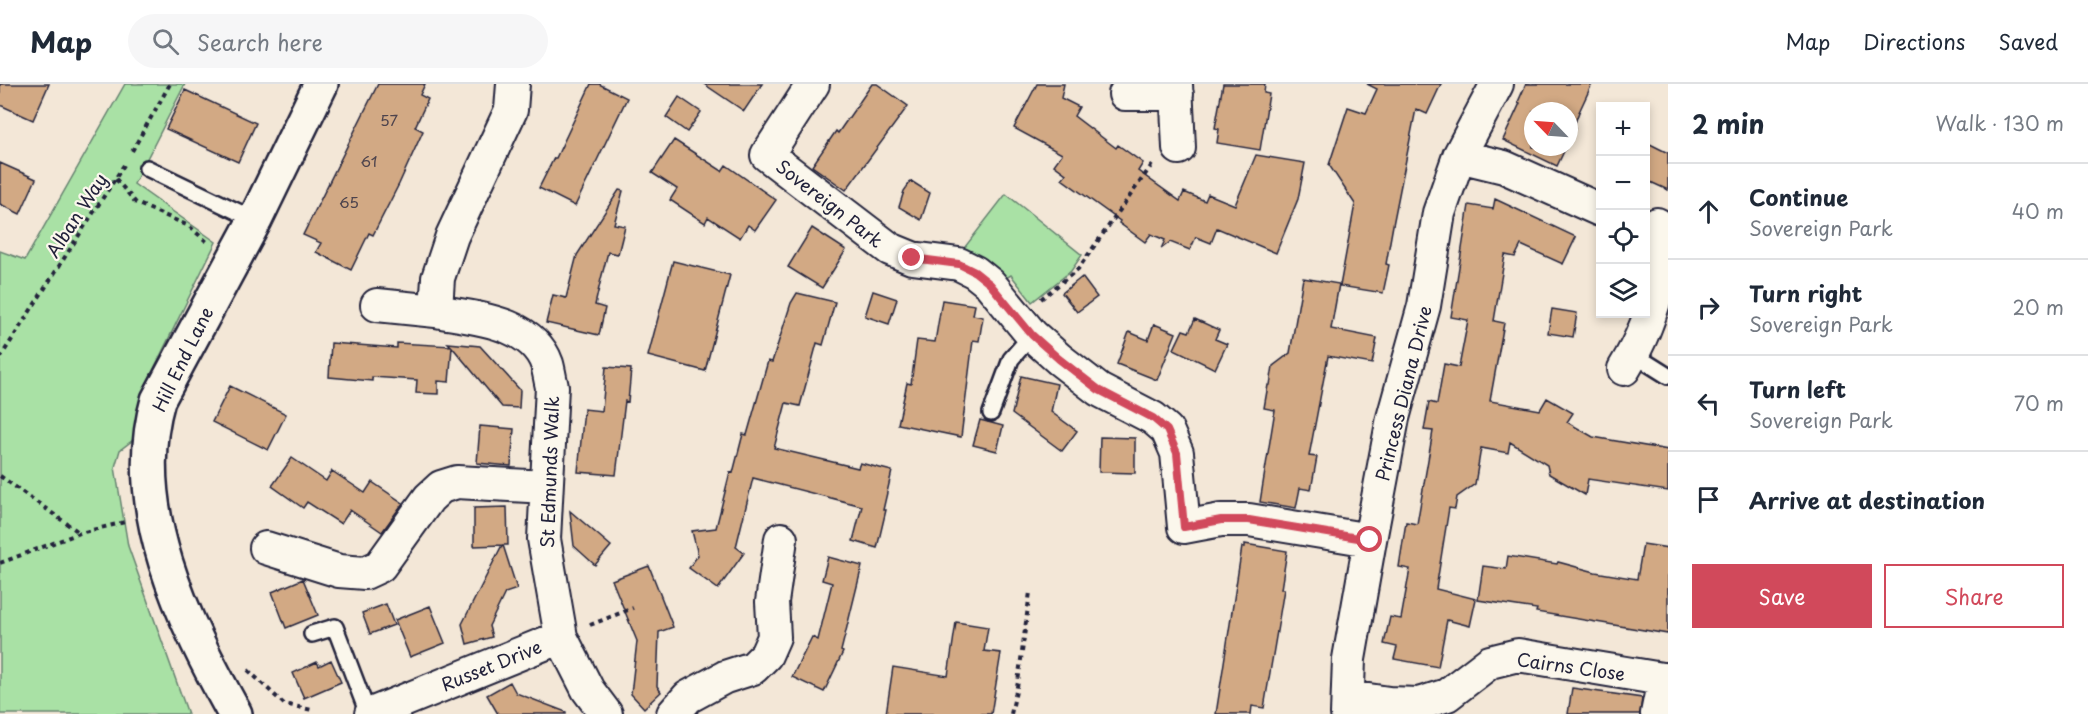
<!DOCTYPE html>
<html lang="en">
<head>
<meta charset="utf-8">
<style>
  body { margin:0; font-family:"Playpen Sans",sans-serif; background:#f6f6f7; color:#1f2937 }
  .controls { position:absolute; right:18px; top:18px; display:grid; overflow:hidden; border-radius:0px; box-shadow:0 3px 9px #0003 }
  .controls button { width:54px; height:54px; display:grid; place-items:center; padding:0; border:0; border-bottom:2px solid #e0e1e3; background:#fff; color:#1f2937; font:30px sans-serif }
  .compass { position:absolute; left:1524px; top:18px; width:54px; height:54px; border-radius:50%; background:#fff; box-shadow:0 3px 9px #0003; rotate:295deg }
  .stop { position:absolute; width:18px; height:18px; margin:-14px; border:4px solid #d1495b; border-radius:50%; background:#fff }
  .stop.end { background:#d1495b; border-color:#fff; box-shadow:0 2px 6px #0008 }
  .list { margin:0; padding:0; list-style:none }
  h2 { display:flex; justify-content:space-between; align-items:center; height:78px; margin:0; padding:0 24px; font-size:26px }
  h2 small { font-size:20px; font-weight:400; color:#747a83 }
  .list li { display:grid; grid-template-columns:39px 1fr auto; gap:18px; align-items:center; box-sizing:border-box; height:96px; padding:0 24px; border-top:2px solid #e0e1e3 }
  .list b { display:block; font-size:22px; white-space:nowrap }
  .list p { margin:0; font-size:20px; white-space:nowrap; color:#747a83 }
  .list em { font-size:20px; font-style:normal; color:#747a83 }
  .actions { display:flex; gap:12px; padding:18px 24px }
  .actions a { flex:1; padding:14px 0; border:2px solid #d1495b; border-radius:0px; text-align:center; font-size:21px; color:#d1495b }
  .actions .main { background:#d1495b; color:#fff }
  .icon { flex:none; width:33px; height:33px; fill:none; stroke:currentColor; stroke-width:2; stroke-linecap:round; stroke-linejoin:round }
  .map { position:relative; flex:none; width:1668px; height:630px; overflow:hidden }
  header { display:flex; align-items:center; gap:36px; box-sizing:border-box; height:84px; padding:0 30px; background:#fff; border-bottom:2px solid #e0e1e3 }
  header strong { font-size:28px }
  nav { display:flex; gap:33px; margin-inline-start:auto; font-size:21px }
  .search { width:420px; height:54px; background:#f6f6f7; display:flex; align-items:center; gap:15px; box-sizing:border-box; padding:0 21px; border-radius:33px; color:#747a83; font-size:22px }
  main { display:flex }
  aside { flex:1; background:#fff }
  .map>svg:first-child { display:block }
</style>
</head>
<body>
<header>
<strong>Map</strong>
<div class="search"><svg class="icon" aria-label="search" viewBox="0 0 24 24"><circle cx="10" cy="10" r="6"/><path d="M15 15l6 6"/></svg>Search here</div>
<nav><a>Map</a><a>Directions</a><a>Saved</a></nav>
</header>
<main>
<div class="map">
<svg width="1668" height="630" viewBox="0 0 1668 630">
  <rect width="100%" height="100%" fill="#f3e7d7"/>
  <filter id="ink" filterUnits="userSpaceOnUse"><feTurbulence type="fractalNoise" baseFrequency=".0167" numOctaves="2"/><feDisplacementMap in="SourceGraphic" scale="12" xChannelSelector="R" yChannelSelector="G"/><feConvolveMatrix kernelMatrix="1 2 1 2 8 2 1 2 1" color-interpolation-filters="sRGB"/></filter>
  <g filter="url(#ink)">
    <!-- green -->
    <path fill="#a9e1a5" stroke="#668270" stroke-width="1.5" d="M 125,0 L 185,0 L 134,100 L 216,158 L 144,305 L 133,356 L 120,366 L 115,383 L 128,462 L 188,630 L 0,630 L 0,167 L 25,176 Z
      M 1006,110 L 1082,171 L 1071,187 L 1032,218 L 1011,191 L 1006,194 L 986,176 L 961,168 Z"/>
    <!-- building -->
    <path fill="#d2a984" stroke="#22223b" stroke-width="1.5" d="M 0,0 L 49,0 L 33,36 L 0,21 Z
      M 378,0 L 425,0 L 420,11 L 428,15 L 415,43 L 423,47 L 399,100 L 373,151 L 369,149 L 351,186 L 316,168 L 321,159 L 303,151 Z
      M 591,0 L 599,0 L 627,14 L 575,122 L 539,104 L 554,74 L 556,74 Z
      M 704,0 L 762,0 L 744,27 Z
      M 872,0 L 877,0 L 908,22 L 846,106 L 812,82 L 836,47 L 838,49 Z
      M 1037,0 L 1064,0 L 1061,14 L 1079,23 L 1074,32 L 1116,64 L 1118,61 L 1143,79 L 1138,87 L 1180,117 L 1184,108 L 1205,117 L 1208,110 L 1235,121 L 1256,71 L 1305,79 L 1298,115 L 1276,169 L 1217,144 L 1211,159 L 1196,153 L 1190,166 L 1170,158 L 1161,165 L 1165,156 L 1151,150 L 1145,158 L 1119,139 L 1120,137 L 1062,95 L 1066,90 L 1054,81 L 1062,70 L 1014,44 Z
      M 1223,0 L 1265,0 L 1264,9 L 1269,10 L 1260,66 L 1217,59 L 1219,45 L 1215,44 Z
      M 1367,0 L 1441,0 L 1427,30 L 1416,25 L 1393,141 L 1386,180 L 1389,181 L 1383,209 L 1340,202 L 1355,120 L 1329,81 L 1348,23 L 1366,29 L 1377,5 Z
      M 1526,0 L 1592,0 L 1579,28 L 1573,44 L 1575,44 L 1569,57 L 1569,27 L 1533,27 L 1533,63 L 1566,63 L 1557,82 L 1503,56 L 1520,19 L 1518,18 Z
      M 185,6 L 256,39 L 238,78 L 166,45 Z
      M 679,13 L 701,28 L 687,48 L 666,33 Z
      M 674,56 L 722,87 L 726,81 L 776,116 L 755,146 L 748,141 L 740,154 L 708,133 L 705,139 L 670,116 L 677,105 L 652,89 Z
      M 1646,58 L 1668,69 L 1668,106 L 1646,96 Z
      M 0,79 L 36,95 L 20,130 L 0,120 Z
      M 911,97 L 930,109 L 921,136 L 899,123 L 904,107 Z
      M 619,106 L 623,107 L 614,140 L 625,142 L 618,170 L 608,168 L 601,195 L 595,221 L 605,224 L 599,251 L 546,239 L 553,211 L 566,214 L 577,171 Z
      M 1495,115 L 1576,153 L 1563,180 L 1521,161 L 1515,173 L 1505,171 L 1494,237 L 1504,239 L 1490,317 L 1540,326 L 1547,314 L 1573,329 L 1567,338 L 1593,353 L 1668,366 L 1668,407 L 1588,395 L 1585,411 L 1549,390 L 1547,381 L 1510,358 L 1508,369 L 1481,364 L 1475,400 L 1457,413 L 1455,425 L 1449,424 L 1436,505 L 1476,515 L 1470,542 L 1447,536 L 1438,583 L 1394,575 L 1397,563 L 1384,560 L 1390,533 L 1401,535 L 1410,485 L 1399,483 L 1406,438 L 1417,440 L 1433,347 L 1424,346 L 1429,318 L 1437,320 L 1444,280 L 1459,283 L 1468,236 L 1451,233 L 1469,121 L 1493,125 Z
      M 812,144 L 846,166 L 822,204 L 788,183 Z
      M 673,177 L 730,191 L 705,287 L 648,272 Z
      M 1082,193 L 1097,213 L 1077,228 L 1062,209 Z
      M 1303,194 L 1339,200 L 1331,245 L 1377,254 L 1372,280 L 1328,272 L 1309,372 L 1317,373 L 1311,406 L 1300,404 L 1296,424 L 1260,418 L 1275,326 L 1264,324 L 1268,301 L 1270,301 L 1273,282 L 1290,269 Z
      M 873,207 L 897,215 L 889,240 L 865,232 Z
      M 797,209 L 835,218 L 823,261 L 817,259 L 800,322 L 786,319 L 774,364 L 858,384 L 860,379 L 892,387 L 883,426 L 886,426 L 877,464 L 853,457 L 862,422 L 753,394 L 736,463 L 744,469 L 718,505 L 689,484 L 698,471 L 692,447 L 716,444 L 730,388 L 733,389 L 743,350 L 747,351 L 768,277 L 772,278 L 791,219 Z
      M 942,216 L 975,221 L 973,231 L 983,233 L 979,257 L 973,256 L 961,353 L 898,340 L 907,299 L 911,300 L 917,256 L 935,258 Z
      M 1552,225 L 1577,229 L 1573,253 L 1548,249 Z
      M 1195,235 L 1219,246 L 1215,255 L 1227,260 L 1215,285 L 1174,265 L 1183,246 L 1189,248 Z
      M 1154,240 L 1176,249 L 1157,296 L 1117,280 L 1129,248 L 1148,256 Z
      M 331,259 L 397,264 L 397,259 L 451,262 L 448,259 L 480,262 L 520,306 L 519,324 L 502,323 L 452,263 L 449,298 L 438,297 L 438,310 L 416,309 L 417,296 L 372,293 L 372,297 L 329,293 Z
      M 606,283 L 631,285 L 628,318 L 625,317 L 616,391 L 578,388 L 584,325 L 602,327 Z
      M 1021,292 L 1057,300 L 1051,328 L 1077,347 L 1062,367 L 1012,330 Z
      M 230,302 L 286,330 L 268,366 L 212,338 Z
      M 980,336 L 1003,342 L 997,367 L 973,361 Z
      M 480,342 L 514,345 L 511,382 L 477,379 Z
      M 1100,353 L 1135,354 L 1135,389 L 1099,388 Z
      M 292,374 L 326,397 L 332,387 L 365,409 L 372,398 L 403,419 L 382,448 L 350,426 L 341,440 L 307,418 L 303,424 L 272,402 Z
      M 507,423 L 508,461 L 503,461 L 517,505 L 505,509 L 489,542 L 492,553 L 467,560 L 462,540 L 502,461 L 474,462 L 474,424 Z
      M 570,427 L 611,462 L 595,481 L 574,462 Z
      M 1245,460 L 1287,467 L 1281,505 L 1284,505 L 1277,547 L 1264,624 L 1252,622 L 1251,630 L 1216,630 L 1242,463 L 1245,463 Z
      M 1643,460 L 1668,464 L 1668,550 L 1536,528 L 1537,525 L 1478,516 L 1483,482 L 1506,485 L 1508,472 L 1557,480 L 1558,478 L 1595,488 L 1637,495 Z
      M 828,473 L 862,482 L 841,567 L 843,568 L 824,608 L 792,593 L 812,553 L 818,556 L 832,499 L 822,496 Z
      M 649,482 L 673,543 L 659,548 L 657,602 L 661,608 L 644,624 L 631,610 L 637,557 L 612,496 Z
      M 303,495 L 318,531 L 286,544 L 272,508 Z
      M 386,520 L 394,541 L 370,550 L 362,529 Z
      M 430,522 L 445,559 L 410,573 L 395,536 Z
      M 956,538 L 988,543 L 984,567 L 1001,569 L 991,630 L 886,630 L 893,583 L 948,592 Z
      M 331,576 L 341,598 L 304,614 L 293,589 L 317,578 L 319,582 Z
      M 510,598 L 516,609 L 566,628 L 566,630 L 498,630 L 487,611 Z
      M 1572,604 L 1642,614 L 1640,630 L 1568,630 Z"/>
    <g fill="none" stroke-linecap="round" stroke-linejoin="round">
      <!-- service casing -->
      <g stroke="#22223b" stroke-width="20">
        <path id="service" d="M 147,84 L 255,136
          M 1633,270 L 1668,292
          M 991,329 L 1011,275 L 1032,251
          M 312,550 L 335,543 L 368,630"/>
      </g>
      <!-- minor casing -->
      <g stroke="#22223b" stroke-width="36">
        <path id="minor" d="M 513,0 L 511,26 L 452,152 L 438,194 L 436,227 C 473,234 532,237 547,280 C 549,287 550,295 552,303 L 544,455 L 561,553
          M 813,0 L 767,71 L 890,165 L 912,174 L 959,180 L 975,188 L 990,200 L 1032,251 L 1059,275 L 1099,306 L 1153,334 L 1167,346 L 1177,369 L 1184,443 L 1221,436 L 1249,436 L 1370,456
          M 1176,0 L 1179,64
          M 1125,10 L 1177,10
          M 1459,72 L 1504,83 L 1600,126
          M 377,221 L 436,227
          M 1624,285 C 1640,259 1653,227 1659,197 C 1663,178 1660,158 1657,140
          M 266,464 L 339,487 L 365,489 L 380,482 L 429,414 L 441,403 L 457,398 L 546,403
          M 1348,613 L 1389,619 L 1419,620 L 1447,611 L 1490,578 L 1518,571 L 1668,596
          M 371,630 L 561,553 L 588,606 L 606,630
          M 673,630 L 688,613 L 725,593 L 753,584 L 766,571 L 774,553 L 772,518 L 781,455
          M 1347,630 L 1349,575 L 1370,456 L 1393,334 L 1424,222 L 1439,129 L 1459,72 L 1497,0
          M 1657,630 L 1664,595"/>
      </g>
      <!-- tertiary casing -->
      <g stroke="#22223b" stroke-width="38">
        <path id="tertiary" d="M 235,630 C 184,538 127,423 158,316 L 255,136 L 321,0"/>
      </g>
      <!-- path -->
      <path stroke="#22223b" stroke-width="4" stroke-dasharray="4.5 4.5" stroke-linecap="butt" d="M 132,67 L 170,0
        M 116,95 L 136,119 L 189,142 L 207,158
        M 1041,215 L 1078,185 L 1154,78
        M 0,274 L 124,81
        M 0,392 L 80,449
        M 0,479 L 80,449 L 125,438
        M 590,541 L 633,524
        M 248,586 L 284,620 L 312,626
        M 1011,630 L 1018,598 L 1030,508"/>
      <!-- service -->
      <use href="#service" stroke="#fbf7ec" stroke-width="15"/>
      <!-- minor -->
      <use href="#minor" stroke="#fbf7ec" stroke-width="32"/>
      <!-- tertiary -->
      <use href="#tertiary" stroke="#fbf7ec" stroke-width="33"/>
    </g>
  </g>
  <g fill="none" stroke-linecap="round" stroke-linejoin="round" filter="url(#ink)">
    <!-- route -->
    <path stroke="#d1495b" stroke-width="8" d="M 912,174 L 959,180 L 975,188 L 990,200 L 1032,251 L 1059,275 L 1099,306 L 1153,334 L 1167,346 L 1177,369 L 1184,443 L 1221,436 L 1249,436 L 1370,456"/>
  </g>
  <g text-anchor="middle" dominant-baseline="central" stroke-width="4.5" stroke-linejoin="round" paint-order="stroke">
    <!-- number labels -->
    <g font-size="15" fill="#4e444d">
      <text x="389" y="35">57</text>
      <text x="369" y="76">61</text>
      <text x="349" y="117">65</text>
    </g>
    <!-- street labels -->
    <g font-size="18" fill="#22223b" stroke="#fbf7ec">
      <text transform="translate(830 119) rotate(38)">Sovereign Park</text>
      <text transform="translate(76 131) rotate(-57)">Alban Way</text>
      <text transform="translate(182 275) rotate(-64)">Hill End Lane</text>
      <text transform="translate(1403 309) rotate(-76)">Princess Diana Drive</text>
      <text transform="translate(549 388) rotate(-88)">St Edmunds Walk</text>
      <text transform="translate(491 581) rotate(-22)">Russet Drive</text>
      <text transform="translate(1571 582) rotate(8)">Cairns Close</text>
    </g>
  </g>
</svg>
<div class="controls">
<button>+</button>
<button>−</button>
<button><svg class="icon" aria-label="locate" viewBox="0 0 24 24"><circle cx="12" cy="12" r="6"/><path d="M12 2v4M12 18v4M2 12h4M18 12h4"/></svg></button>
<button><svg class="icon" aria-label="layers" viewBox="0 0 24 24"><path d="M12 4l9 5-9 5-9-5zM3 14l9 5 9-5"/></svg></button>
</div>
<svg class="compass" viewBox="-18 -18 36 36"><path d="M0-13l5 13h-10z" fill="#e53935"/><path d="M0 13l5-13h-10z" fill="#747a83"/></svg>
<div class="stop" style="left:1370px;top:456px"></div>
<div class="stop end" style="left:912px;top:174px"></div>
</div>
<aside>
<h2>2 min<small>Walk · 130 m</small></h2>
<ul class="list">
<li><svg class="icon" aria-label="ahead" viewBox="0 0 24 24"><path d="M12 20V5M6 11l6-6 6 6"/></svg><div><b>Continue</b><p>Sovereign Park</p></div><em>40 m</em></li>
<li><svg class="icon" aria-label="right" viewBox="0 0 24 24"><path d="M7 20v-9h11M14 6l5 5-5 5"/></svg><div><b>Turn right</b><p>Sovereign Park</p></div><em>20 m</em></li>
<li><svg class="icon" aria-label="left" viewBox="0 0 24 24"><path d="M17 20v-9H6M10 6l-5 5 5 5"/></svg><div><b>Turn left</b><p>Sovereign Park</p></div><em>70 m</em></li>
<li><svg class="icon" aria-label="arrive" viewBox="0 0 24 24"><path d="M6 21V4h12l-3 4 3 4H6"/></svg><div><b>Arrive at destination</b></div></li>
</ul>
<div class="actions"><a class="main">Save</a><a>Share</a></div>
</aside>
</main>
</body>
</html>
